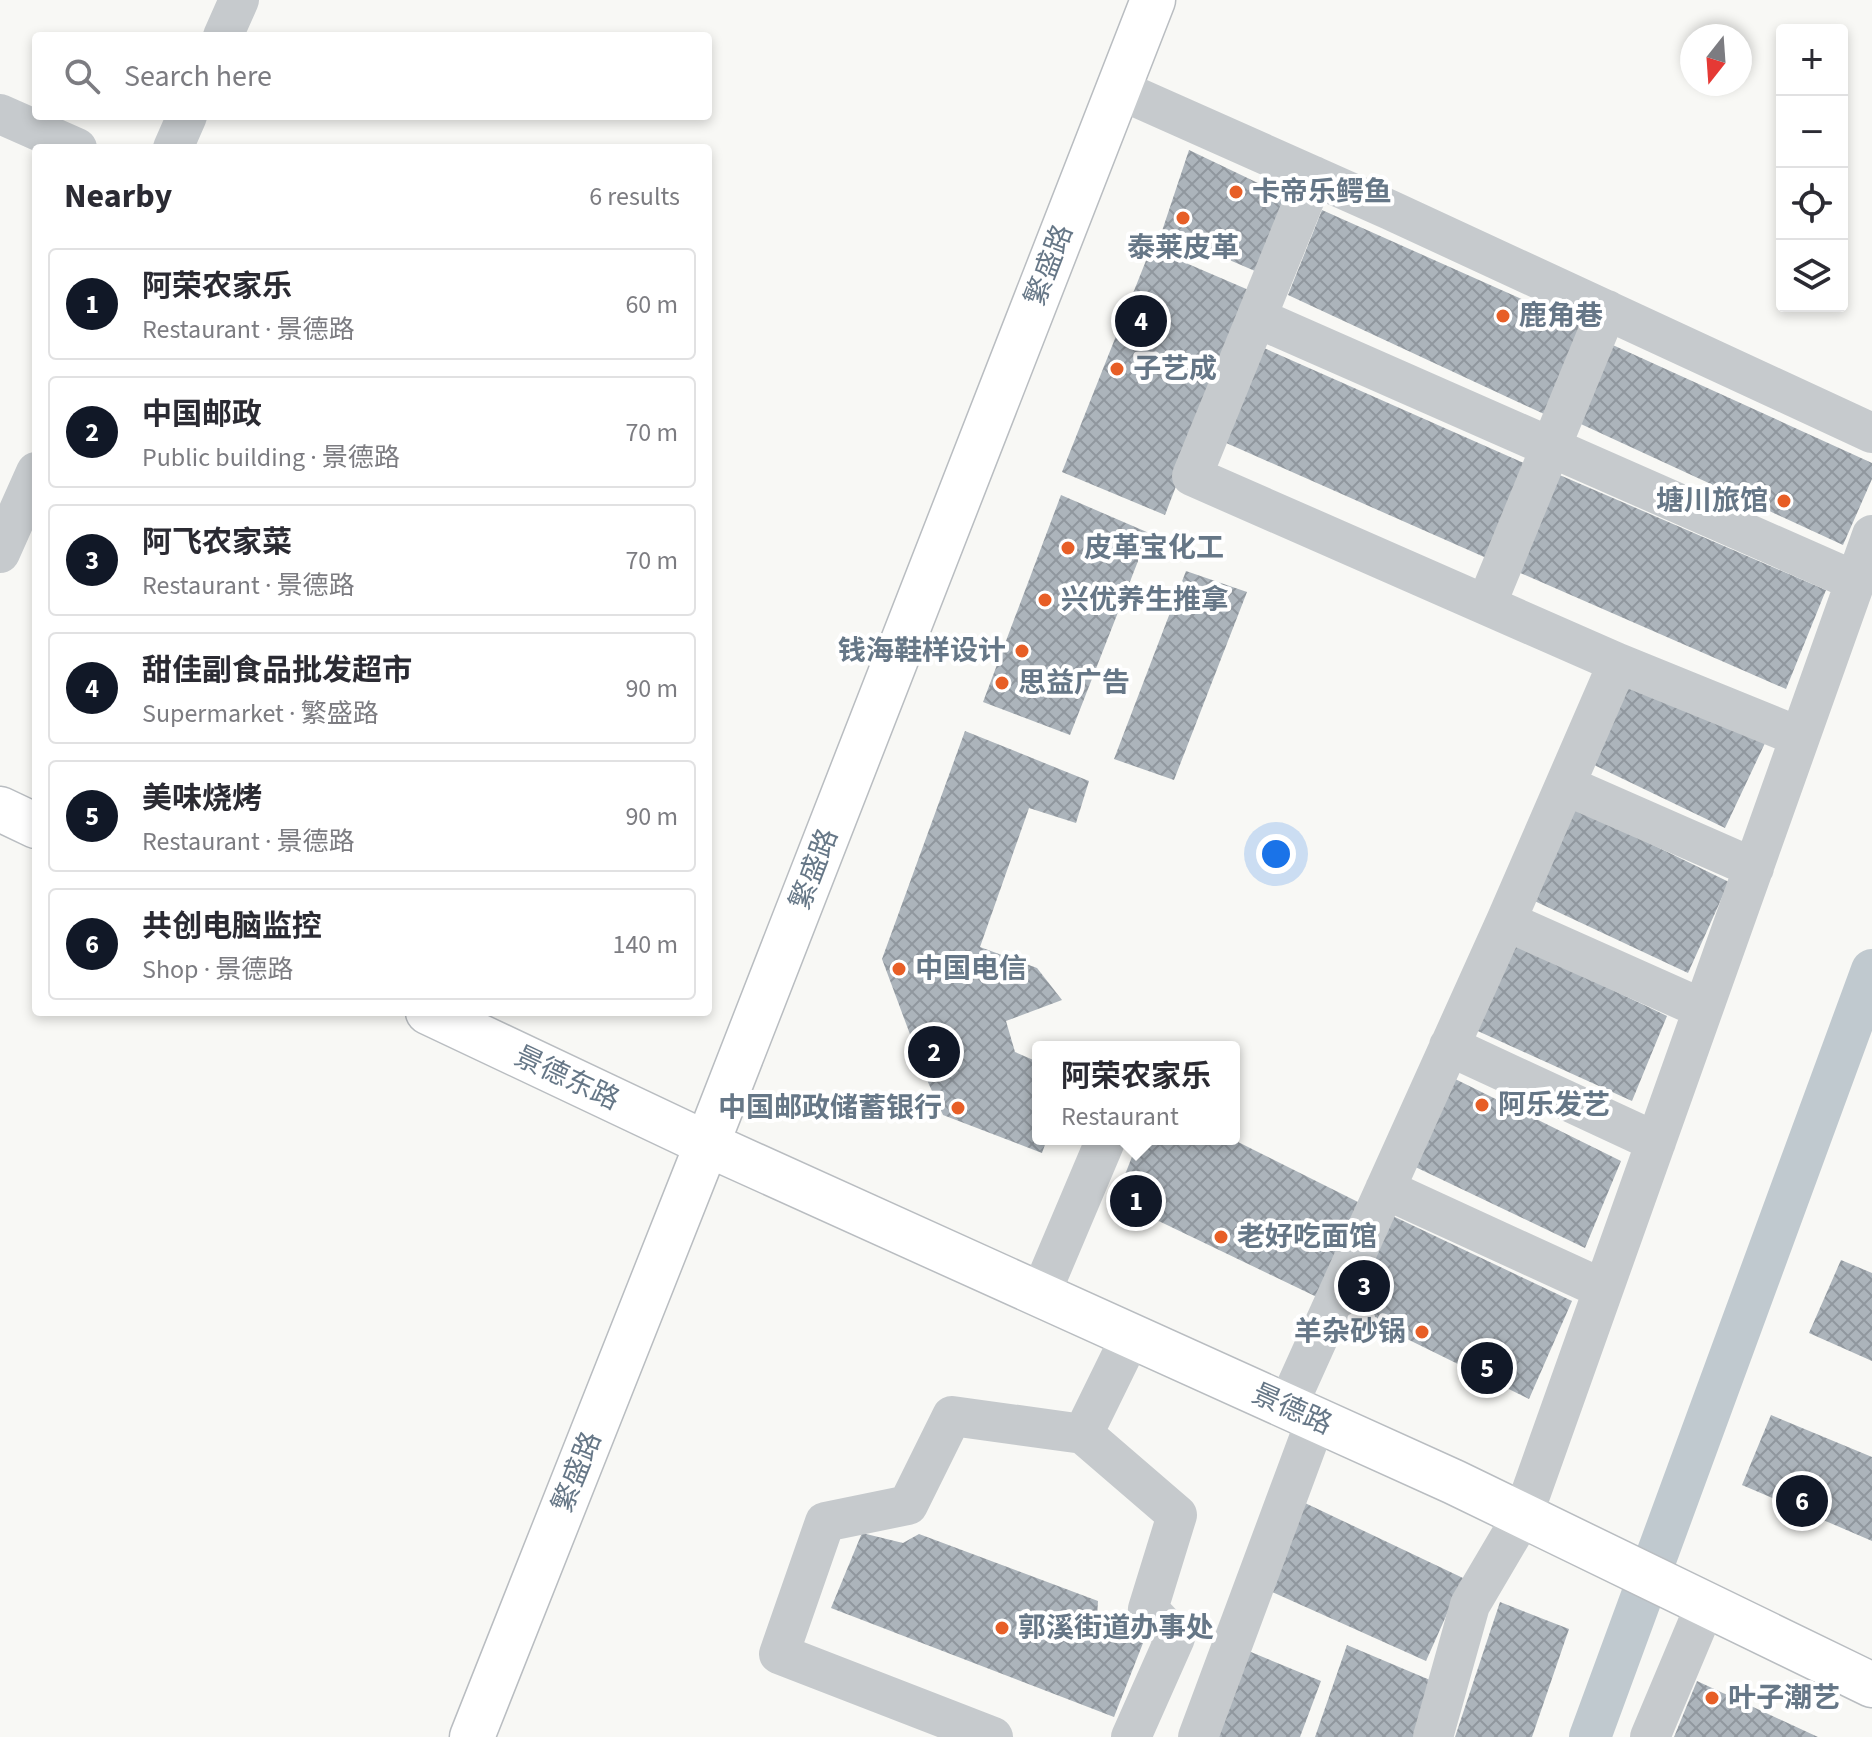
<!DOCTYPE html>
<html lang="en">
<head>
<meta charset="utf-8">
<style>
  body { margin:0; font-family:"Source Sans 3","Noto Sans SC",sans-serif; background:#f7f7f7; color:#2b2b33 }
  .controls { position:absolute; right:24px; top:24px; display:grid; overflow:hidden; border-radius:8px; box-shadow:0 4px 12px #0003 }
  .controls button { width:72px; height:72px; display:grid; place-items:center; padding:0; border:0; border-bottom:2px solid #e1e1e2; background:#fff; color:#2b2b33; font:40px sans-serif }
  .compass { position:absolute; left:1680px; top:24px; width:72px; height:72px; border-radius:50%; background:#fff; box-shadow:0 4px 12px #0003; rotate:197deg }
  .you { position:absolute; left:1276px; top:854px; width:28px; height:28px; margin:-20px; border:6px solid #fff; border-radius:50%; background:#1a73e8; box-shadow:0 0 0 12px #1a73e833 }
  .badge { display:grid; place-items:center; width:52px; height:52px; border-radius:50%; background:#111827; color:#fff; font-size:26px; font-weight:700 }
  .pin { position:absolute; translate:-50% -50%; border:4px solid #fff; box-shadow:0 2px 8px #0006 }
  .popup { position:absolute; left:1032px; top:1041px; width:208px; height:104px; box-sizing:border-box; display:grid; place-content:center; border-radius:8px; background:#fff; filter:drop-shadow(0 2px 6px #0005); font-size:26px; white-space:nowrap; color:#7c7c81 }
  .popup b { font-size:30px; color:#2b2b33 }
  .popup::after { content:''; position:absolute; left:50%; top:100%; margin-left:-16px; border:16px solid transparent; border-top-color:#fff }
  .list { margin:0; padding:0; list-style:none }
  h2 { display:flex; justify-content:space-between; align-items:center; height:104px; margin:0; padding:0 32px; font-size:34px }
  h2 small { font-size:26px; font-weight:400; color:#7c7c81 }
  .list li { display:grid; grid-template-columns:52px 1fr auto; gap:24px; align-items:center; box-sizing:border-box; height:112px; margin:0 16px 16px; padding:0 16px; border:2px solid #e1e1e2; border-radius:8px }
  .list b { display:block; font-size:30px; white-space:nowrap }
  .list p { margin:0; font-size:26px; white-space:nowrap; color:#7c7c81 }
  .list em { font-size:26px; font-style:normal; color:#7c7c81 }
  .icon { flex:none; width:44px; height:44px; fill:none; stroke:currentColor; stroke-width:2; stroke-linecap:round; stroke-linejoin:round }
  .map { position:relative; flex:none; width:1872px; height:1737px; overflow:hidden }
  .search { position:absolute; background:#fff; box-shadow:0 4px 12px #0003; left:32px; top:32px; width:680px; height:88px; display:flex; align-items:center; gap:20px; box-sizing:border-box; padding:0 28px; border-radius:8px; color:#7c7c81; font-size:30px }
  .panel { position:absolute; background:#fff; box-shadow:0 4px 12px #0003; left:32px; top:144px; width:680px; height:872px; border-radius:8px }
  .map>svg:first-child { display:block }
</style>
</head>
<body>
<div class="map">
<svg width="1872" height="1737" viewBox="0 0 1872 1737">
  <defs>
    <pattern id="building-cross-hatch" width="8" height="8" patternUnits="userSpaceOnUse" patternTransform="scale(2)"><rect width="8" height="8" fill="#acb4bb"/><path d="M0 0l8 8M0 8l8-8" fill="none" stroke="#90979e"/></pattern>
  </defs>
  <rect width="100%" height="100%" fill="#f8f8f5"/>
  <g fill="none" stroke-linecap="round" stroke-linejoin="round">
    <!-- canal -->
    <path stroke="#c0c9cf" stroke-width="42" d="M 1590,1737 L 1872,970"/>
  </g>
  <!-- building -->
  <path fill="url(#building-cross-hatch)" d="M 1189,150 L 1285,196 L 1255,271 L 1162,231 Z
    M 1322,210 L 1582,326 L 1544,414 L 1288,295 Z
    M 1151,248 L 1251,291 L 1165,515 L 1062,472 Z
    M 1604,341 L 1872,463 L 1872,479 L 1843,545 L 1570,419 Z
    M 1264,348 L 1528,465 L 1491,560 L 1224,442 Z
    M 1548,470 L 1826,590 L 1786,689 L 1509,568 Z
    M 1061,495 L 1149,533 L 1070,735 L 983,702 Z
    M 1186,571 L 1247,592 L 1174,780 L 1114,759 Z
    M 1632,673 L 1766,741 L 1725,828 L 1592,764 Z
    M 965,731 L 1089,781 L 1076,823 L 1029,808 L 980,947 L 1037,968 L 1062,1000 L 1006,1021 L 1015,1052 L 1038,1062 L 1038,1139 L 1047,1139 L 1042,1153 L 943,1115 L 927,1080 L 882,959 Z
    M 1567,803 L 1729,882 L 1688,973 L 1526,897 Z
    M 1504,938 L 1667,1016 L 1632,1101 L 1469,1027 Z
    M 1445,1074 L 1621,1161 L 1585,1248 L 1407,1163 Z
    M 1139,1139 L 1232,1139 L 1364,1205 L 1321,1299 L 1115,1200 Z
    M 1378,1209 L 1572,1301 L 1529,1399 L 1338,1305 Z
    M 1841,1260 L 1872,1273 L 1872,1361 L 1809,1333 Z
    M 1771,1415 L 1872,1457 L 1872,1541 L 1742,1485 Z
    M 1305,1503 L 1463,1578 L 1426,1661 L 1270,1591 Z
    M 862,1533 L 903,1543 L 919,1534 L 1098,1601 L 1097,1617 L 1145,1638 L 1114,1717 L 831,1608 Z
    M 1500,1602 L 1569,1629 L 1532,1737 L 1455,1737 Z
    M 1347,1645 L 1437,1683 L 1418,1737 L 1315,1737 Z
    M 1246,1650 L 1321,1681 L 1300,1737 L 1214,1737 Z
    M 1697,1681 L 1818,1737 L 1674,1737 Z"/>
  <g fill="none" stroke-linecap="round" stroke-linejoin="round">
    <!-- major casing -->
    <g stroke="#b9bdc1" stroke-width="47">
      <path id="major" d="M 0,809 L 36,826
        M 428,1012 L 707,1144 L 1454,1482 L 1872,1685
        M 472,1737 L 707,1144 L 1153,0"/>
    </g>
    <!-- minor -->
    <path stroke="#c6cacd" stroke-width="40" d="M 223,36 L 239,0
      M 1118,89 L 1390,210 L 1872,433
      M 0,114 L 77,148
      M 173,148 L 187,116
      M 1257,318 L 1855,581
      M 0,553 L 36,472
      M 1486,605 L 1607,310
      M 1618,663 L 1800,737
      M 1565,785 L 1754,868
      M 1506,921 L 1703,1009
      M 1449,1046 L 1656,1142
      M 1385,1189 L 1603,1289
      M 1040,1295 L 1106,1139
      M 1287,1407 L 1506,921 L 1618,663 L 1192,476 L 1314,176
      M 1083,1434 L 1177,1515 L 1148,1609 L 1175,1638 L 1131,1737
      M 993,1737 L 779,1654 L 825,1522 L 908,1505 L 952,1416 L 1083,1434 L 1131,1336
      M 1198,1737 L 1316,1420
      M 1433,1737 L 1470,1605 L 1523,1515 L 1872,535
      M 1650,1737 L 1706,1604"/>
    <!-- major -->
    <use href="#major" stroke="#fff" stroke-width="44"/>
  </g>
  <!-- markers -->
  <g fill="#e75e26" stroke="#fff" stroke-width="3">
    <circle cx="1236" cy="192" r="8"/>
    <circle cx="1183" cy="218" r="8"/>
    <circle cx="1503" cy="316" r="8"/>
    <circle cx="1117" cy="369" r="8"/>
    <circle cx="1784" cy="501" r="8"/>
    <circle cx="1068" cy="548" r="8"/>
    <circle cx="1045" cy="600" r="8"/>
    <circle cx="1022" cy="651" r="8"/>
    <circle cx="1002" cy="683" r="8"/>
    <circle cx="899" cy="969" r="8"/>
    <circle cx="1482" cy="1105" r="8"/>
    <circle cx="958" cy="1108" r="8"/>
    <circle cx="1221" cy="1237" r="8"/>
    <circle cx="1422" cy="1332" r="8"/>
    <circle cx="1002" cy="1628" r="8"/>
    <circle cx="1712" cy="1698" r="8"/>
  </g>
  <g text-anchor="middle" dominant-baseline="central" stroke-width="8" stroke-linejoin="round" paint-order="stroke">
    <!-- poi labels -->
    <g font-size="28" font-weight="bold" fill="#667787" stroke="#fff" text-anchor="start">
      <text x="1252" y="192">卡帝乐鳄鱼</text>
      <text x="1183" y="248" text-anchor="middle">泰莱皮革</text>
      <text x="1519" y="316">鹿角巷</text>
      <text x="1133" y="369">子艺成</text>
      <text x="1768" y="501" text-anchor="end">塘川旅馆</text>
      <text x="1084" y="548">皮革宝化工</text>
      <text x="1061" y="600">兴优养生推拿</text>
      <text x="1006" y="651" text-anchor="end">钱海鞋样设计</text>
      <text x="1018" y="683">思益广告</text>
      <text x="915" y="969">中国电信</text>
      <text x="1498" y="1105">阿乐发艺</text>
      <text x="942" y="1108" text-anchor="end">中国邮政储蓄银行</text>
      <text x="1237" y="1237">老好吃面馆</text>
      <text x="1406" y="1332" text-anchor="end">羊杂砂锅</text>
      <text x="1018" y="1628">郭溪街道办事处</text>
      <text x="1728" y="1698">叶子潮艺</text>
    </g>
    <!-- street labels -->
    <g font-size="28" fill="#667787" stroke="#fff">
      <text transform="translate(1049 265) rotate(-69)">繁盛路</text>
      <text transform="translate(814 869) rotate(-69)">繁盛路</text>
      <text transform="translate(567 1078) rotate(25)">景德东路</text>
      <text transform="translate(1292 1409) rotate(24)">景德路</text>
      <text transform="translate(577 1472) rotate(-68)">繁盛路</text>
    </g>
  </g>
</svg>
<div class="controls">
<button>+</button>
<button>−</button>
<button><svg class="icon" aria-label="locate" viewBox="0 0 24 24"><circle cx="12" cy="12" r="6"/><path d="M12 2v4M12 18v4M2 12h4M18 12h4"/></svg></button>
<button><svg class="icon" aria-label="layers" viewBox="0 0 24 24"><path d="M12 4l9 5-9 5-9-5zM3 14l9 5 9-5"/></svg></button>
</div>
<svg class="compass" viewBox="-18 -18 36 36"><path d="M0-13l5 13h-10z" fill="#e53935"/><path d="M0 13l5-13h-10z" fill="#7c7c81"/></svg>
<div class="you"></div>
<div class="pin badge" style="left:1136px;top:1201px">1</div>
<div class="popup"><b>阿荣农家乐</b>Restaurant</div>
<div class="pin badge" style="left:934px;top:1052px">2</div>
<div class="pin badge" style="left:1364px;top:1286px">3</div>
<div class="pin badge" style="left:1141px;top:321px">4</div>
<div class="pin badge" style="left:1487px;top:1368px">5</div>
<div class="pin badge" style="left:1802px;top:1501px">6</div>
<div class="search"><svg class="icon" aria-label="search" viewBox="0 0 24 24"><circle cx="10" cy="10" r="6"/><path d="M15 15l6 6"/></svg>Search here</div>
<section class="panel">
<h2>Nearby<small>6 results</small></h2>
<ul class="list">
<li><span class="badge">1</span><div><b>阿荣农家乐</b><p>Restaurant · 景德路</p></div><em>60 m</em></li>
<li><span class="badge">2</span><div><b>中国邮政</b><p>Public building · 景德路</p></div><em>70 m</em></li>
<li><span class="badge">3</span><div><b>阿飞农家菜</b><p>Restaurant · 景德路</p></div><em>70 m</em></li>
<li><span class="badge">4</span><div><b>甜佳副食品批发超市</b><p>Supermarket · 繁盛路</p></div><em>90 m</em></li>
<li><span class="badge">5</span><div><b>美味烧烤</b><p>Restaurant · 景德路</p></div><em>90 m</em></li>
<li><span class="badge">6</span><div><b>共创电脑监控</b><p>Shop · 景德路</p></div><em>140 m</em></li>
</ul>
</section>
</div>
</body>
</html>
